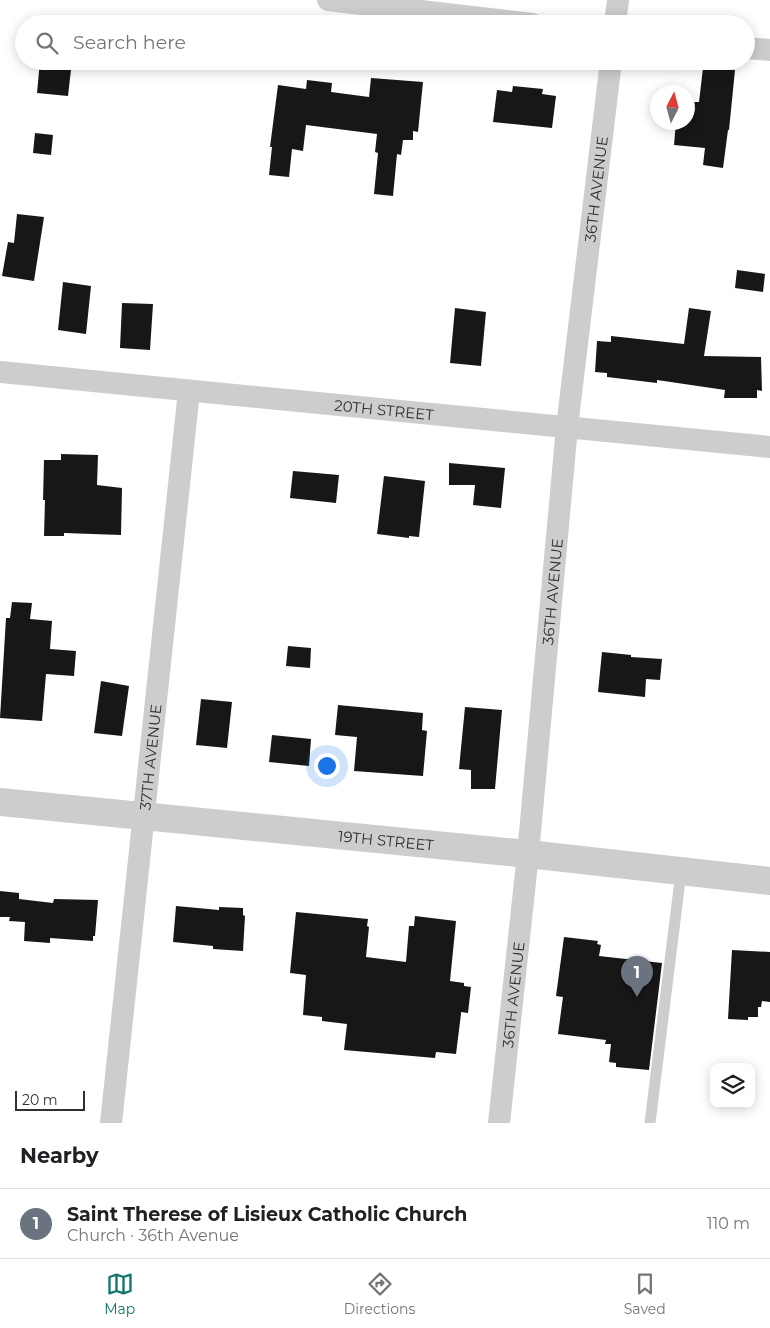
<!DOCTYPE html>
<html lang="en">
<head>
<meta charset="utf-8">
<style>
  body { margin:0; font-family:Montserrat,sans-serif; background:#f2f2f2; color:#202124 }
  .controls { position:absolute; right:15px; bottom:15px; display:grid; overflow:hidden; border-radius:10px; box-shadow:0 2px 12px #0003 }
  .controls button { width:45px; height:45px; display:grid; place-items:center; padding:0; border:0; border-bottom:1px solid #e0e0e0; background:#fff; color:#202124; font:25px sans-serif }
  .compass { position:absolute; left:650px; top:85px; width:45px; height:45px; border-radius:50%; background:#fff; box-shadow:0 2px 12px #0003; rotate:6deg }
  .scale { position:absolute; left:15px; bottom:12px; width:70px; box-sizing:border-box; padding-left:5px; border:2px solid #303030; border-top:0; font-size:14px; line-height:18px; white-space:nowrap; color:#303030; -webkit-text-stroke:4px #fff; paint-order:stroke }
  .you { position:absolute; left:326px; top:765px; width:18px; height:18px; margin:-12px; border:4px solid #fff; border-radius:50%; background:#1a73e8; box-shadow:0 0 0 8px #1a73e833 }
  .badge { display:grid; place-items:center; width:32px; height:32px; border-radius:50%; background:#0f766e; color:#fff; font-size:16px; font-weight:700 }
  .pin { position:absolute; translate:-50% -41px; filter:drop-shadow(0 1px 2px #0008) }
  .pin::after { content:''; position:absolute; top:26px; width:18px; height:15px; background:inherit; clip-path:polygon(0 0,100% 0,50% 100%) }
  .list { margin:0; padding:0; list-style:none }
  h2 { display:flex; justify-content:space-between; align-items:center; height:65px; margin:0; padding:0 20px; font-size:21px }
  h2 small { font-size:16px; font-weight:400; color:#757577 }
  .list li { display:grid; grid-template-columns:32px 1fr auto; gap:15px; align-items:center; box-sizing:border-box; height:70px; padding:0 20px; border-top:1px solid #e0e0e0 }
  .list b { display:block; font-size:19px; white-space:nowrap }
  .list p { margin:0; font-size:16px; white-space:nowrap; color:#757577 }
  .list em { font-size:16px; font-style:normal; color:#757577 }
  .icon { flex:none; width:28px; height:28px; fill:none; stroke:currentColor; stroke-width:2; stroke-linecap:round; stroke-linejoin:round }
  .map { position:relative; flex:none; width:770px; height:1123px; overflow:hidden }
  .search { position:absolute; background:#fff; box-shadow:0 2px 12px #0003; left:15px; right:15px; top:15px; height:55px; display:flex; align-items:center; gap:12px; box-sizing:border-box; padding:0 18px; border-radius:28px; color:#757577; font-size:19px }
  .sheet { height:135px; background:#fff }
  nav { display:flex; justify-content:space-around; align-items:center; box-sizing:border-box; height:70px; border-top:1px solid #e0e0e0; background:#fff; font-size:14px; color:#757577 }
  nav a { display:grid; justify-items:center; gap:2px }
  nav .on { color:#0f766e }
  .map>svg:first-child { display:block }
</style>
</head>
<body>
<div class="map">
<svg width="770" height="1123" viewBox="0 0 770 1123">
  <rect width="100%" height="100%" fill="#fff"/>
  <!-- building -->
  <path fill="#171717" d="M 40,61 L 72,61 L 68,96 L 37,93 Z
    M 703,68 L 735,70 L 729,130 L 728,130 L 723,168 L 703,165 L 705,148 L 674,145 L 676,122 L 688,122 L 688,102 L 699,102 Z
    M 371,78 L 423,82 L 418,132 L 413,131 L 413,140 L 403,140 L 401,155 L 397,154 L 393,196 L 374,194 L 378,153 L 375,152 L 377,134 L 306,125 L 303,151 L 292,149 L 289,177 L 269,175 L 272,147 L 270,147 L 278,85 L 306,89 L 307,80 L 332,83 L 331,92 L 369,97 Z
    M 513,86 L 543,89 L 542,94 L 556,96 L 552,128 L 493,122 L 497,90 L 512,92 Z
    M 35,133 L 53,135 L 51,155 L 33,153 Z
    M 17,214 L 44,217 L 34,281 L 2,276 L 8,242 L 14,243 Z
    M 737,270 L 765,274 L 763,292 L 735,288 Z
    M 63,282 L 91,286 L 86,334 L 58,330 Z
    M 122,303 L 153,304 L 150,350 L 120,348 Z
    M 455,308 L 486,312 L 481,366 L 450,363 Z
    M 689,308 L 711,311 L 704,356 L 761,357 L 762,391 L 757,390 L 757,398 L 724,398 L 725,390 L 657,380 L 657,383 L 607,377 L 607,373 L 595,372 L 597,341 L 611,342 L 611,336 L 684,344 Z
    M 61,454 L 98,455 L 97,485 L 122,488 L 121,535 L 64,533 L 64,536 L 44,536 L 45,500 L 43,500 L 44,460 L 61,460 Z
    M 449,463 L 505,468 L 501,508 L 473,505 L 475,485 L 449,485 Z
    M 293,471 L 339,475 L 336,503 L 290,498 Z
    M 384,476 L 425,481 L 419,537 L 409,536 L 409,538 L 377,534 Z
    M 12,602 L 32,603 L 30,619 L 52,621 L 50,649 L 76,651 L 74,676 L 46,674 L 42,721 L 0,718 L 6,618 L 10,618 Z
    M 288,646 L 311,648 L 310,668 L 286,666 Z
    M 602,652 L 631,655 L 631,657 L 662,659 L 660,680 L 646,679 L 645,697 L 598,692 Z
    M 101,681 L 129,686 L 122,736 L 94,733 Z
    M 201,699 L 232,702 L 227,748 L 196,745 Z
    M 338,705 L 423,713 L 422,730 L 427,731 L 423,776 L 354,771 L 357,737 L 335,735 Z
    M 465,707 L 502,710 L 495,789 L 471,789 L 471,770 L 459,769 Z
    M 272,735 L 311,739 L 309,766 L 269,762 Z
    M 0,891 L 19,893 L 19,899 L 53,903 L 54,899 L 98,900 L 95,936 L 93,936 L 93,941 L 50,938 L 50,943 L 24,941 L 25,922 L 9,921 L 10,917 L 0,917 Z
    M 176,906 L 219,910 L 219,907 L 243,908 L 243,915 L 245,916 L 243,951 L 213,949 L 213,946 L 173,942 Z
    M 296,912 L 368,919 L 367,926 L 369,927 L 366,957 L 406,962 L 409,926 L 414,926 L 415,916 L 456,921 L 450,981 L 464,983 L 464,986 L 471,987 L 468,1013 L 461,1012 L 461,1014 L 456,1054 L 436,1052 L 435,1058 L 344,1050 L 347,1024 L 322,1021 L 322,1017 L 303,1015 L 306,975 L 290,973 Z
    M 564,937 L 598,941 L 597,944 L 601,945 L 599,956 L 662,963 L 649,1070 L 616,1067 L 616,1063 L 609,1062 L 611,1044 L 605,1044 L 606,1040 L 558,1034 L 563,997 L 556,996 Z
    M 732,950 L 770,952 L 770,1002 L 762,1001 L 761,1007 L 758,1007 L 758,1017 L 748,1017 L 748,1020 L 728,1019 Z"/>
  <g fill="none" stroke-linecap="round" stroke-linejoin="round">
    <!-- service -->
    <path stroke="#cdcdcd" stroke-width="11" d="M 650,1123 L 681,872"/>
    <!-- minor -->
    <g stroke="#cdcdcd" stroke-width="22">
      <path d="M 328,0 L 532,24"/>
      <path d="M 615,24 L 618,0"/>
      <path d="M 746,48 L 770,50"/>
      <path id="s1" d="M 0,372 L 770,447"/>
      <path id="s2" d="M 111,1123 L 189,391"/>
      <path id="s3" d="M 499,1123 L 528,854 L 567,427 L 611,61"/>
    </g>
    <!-- tertiary -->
    <path stroke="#cdcdcd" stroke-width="28" id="s4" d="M 0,802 L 528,854 L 770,881"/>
  </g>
  <g text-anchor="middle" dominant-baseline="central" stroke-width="5" stroke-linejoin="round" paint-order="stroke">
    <!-- street labels -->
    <g font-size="15" fill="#303030" stroke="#fff">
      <text stroke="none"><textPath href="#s3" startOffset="939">36TH AVENUE</textPath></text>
      <text stroke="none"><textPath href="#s1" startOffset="386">20TH STREET</textPath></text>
      <text stroke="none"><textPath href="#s3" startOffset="534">36TH AVENUE</textPath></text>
      <text stroke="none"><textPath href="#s2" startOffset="368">37TH AVENUE</textPath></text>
      <text stroke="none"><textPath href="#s4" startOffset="388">19TH STREET</textPath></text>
      <text stroke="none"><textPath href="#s3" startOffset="129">36TH AVENUE</textPath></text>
    </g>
  </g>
</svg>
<div class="controls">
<button><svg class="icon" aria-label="layers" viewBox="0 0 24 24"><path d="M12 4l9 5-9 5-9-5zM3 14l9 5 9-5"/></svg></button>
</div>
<svg class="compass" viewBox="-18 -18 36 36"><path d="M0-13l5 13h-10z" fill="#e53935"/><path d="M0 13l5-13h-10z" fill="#757577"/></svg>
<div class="scale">20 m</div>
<div class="you"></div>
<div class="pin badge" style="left:637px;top:997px;background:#6b7280">1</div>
<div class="search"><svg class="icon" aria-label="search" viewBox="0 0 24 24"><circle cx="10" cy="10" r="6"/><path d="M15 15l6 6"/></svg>Search here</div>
</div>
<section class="sheet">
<h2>Nearby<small></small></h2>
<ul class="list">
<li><span class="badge" style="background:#6b7280">1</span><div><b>Saint Therese of Lisieux Catholic Church</b><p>Church · 36th Avenue</p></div><em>110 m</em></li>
</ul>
</section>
<nav>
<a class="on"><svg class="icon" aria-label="map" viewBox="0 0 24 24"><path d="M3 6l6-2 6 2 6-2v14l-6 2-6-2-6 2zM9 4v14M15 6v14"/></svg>Map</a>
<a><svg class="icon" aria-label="directions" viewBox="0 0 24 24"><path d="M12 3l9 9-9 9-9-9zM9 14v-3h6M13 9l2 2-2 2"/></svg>Directions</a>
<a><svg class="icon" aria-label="saved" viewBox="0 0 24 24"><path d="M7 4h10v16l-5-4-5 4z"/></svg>Saved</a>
</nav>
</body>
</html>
